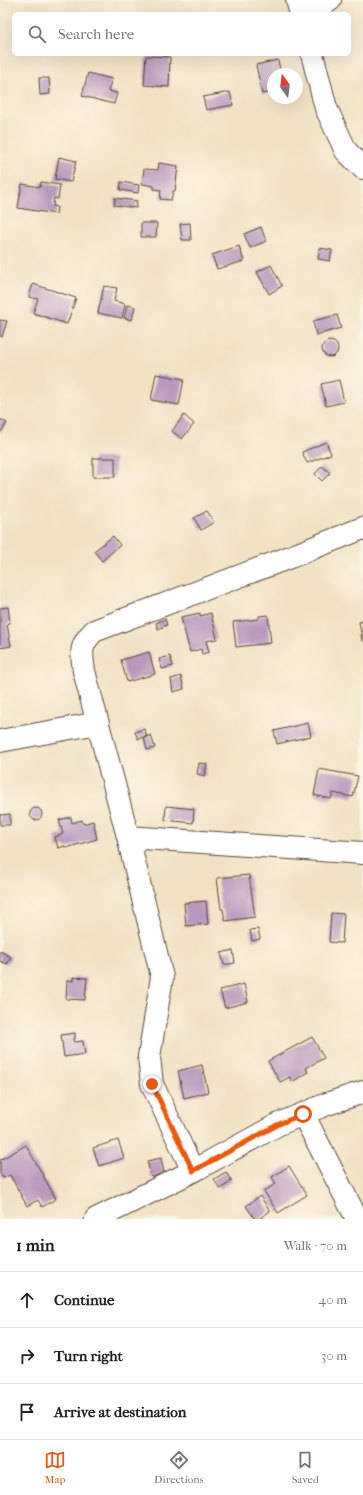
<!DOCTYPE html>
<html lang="en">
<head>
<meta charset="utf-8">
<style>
  body { margin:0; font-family:"IM FELL French Canon",serif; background:#f6f6f6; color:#202124 }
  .compass { position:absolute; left:267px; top:68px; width:36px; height:36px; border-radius:50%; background:#fff; box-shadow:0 4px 16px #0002; rotate:346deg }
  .stop { position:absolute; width:12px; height:12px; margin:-9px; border:3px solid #ea580c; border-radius:50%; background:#fff }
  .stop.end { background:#ea580c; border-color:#fff; box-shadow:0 1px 4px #0008 }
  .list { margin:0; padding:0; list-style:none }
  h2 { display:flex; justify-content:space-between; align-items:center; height:52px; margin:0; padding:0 16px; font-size:17px }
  h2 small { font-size:13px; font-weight:400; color:#757577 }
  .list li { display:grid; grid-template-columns:26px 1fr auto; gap:12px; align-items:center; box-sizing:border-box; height:56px; padding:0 16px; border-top:1px solid #e0e0e0 }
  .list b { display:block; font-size:15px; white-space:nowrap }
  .list em { font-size:13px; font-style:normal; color:#757577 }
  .icon { flex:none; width:22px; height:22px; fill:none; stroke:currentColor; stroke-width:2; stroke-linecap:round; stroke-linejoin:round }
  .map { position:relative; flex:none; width:363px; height:1219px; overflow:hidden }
  .search { position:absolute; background:#fff; box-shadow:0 4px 16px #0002; left:12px; right:12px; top:12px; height:44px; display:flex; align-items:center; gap:10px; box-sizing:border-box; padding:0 14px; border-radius:6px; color:#757577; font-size:15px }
  .sheet { height:220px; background:#fff }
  nav { display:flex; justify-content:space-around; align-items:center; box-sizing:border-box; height:56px; border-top:1px solid #e0e0e0; background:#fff; font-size:11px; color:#757577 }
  nav a { display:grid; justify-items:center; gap:2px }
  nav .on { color:#ea580c }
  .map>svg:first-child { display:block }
</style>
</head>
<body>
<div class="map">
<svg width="363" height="1219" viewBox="0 0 363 1219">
  <rect width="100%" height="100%" fill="#fcf5e5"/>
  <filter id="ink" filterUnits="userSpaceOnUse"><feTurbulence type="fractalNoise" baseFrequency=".025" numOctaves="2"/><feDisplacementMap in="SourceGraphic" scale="8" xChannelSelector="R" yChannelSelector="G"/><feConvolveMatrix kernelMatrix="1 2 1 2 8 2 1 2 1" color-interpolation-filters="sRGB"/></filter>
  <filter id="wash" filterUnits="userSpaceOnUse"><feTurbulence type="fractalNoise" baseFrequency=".012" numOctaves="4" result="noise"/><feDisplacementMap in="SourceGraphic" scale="16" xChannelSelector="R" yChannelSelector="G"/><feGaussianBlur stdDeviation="0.9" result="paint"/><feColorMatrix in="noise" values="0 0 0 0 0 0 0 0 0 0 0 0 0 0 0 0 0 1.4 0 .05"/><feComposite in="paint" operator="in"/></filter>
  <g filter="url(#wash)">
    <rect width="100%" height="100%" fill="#f2e2c4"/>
    <g id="blocks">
      <!-- building -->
      <path fill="#b899be" d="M 146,56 L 170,57 L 169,87 L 144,85 Z
        M 278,60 L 281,74 L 273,74 L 273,92 L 262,94 L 256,65 Z
        M 88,73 L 112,79 L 108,91 L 117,93 L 114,104 L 82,96 Z
        M 39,78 L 49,78 L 50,94 L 40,95 Z
        M 230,92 L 233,105 L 206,110 L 203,97 Z
        M 59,157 L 76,161 L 71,182 L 55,179 Z
        M 159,163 L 178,166 L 175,191 L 173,191 L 171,200 L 160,199 L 161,190 L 154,189 L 154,186 L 142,184 L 144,169 L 158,170 Z
        M 41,182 L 60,185 L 58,199 L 54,198 L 53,206 L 57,207 L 56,214 L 18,208 L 22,184 L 40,187 Z
        M 121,182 L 139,185 L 138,193 L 120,190 Z
        M 115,198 L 137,201 L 136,208 L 114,205 Z
        M 141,223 L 157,223 L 156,237 L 141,237 Z
        M 190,223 L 191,240 L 182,240 L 180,224 Z
        M 261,227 L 266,241 L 250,248 L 244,234 Z
        M 239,246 L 244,261 L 217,269 L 212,255 Z
        M 320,248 L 332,250 L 330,261 L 318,259 Z
        M 271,265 L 282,286 L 269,294 L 257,272 Z
        M 33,284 L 76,298 L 67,324 L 33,313 L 38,299 L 29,297 Z
        M 104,286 L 117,288 L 114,301 L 125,304 L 122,318 L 98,313 Z
        M 127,305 L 135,307 L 132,320 L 124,318 Z
        M 337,315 L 341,328 L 316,335 L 313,321 Z
        M 0,320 L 7,321 L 2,337 L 0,336 Z
        M322 349a8 8 0 1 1 16 0a8 8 0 1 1-16 0Z
        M 156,374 L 184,379 L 179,405 L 151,400 Z
        M 339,380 L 344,402 L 326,406 L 321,384 Z
        M 184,415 L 194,424 L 182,439 L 172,431 Z
        M 0,419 L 7,423 L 0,433 Z
        M 326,442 L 331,454 L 307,463 L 302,452 Z
        M 93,458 L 115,458 L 115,477 L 93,477 Z
        M 322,466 L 330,473 L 322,481 L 315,474 Z
        M 207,511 L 214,522 L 201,530 L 194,518 Z
        M 113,536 L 120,545 L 102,561 L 94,551 Z
        M 8,607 L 10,623 L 7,624 L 11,646 L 0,648 L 0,608 Z
        M 200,613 L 200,616 L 211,613 L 217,639 L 206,641 L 209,652 L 202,654 L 201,649 L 190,652 L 181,617 Z
        M 268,615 L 271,643 L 236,647 L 233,622 L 259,619 L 259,616 Z
        M 165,619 L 167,625 L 158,629 L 156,623 Z
        M 363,621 L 363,641 L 362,641 L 359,622 Z
        M 149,652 L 155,674 L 127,682 L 121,660 Z
        M 170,656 L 173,666 L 162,669 L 159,659 Z
        M 181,676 L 184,689 L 173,692 L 171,679 Z
        M 308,723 L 311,736 L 277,744 L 274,731 Z
        M 144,729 L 147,736 L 138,739 L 135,732 Z
        M 151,735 L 155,748 L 147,750 L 144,738 Z
        M 199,763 L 207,764 L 205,776 L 197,774 Z
        M 319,769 L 358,776 L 353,797 L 333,793 L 331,799 L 314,795 Z
        M 166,806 L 194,809 L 193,823 L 165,820 Z
        M30 814a6 6 0 1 1 12 0a6 6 0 1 1-12 0Z
        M 10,814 L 10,825 L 0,825 L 0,815 Z
        M 71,817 L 72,823 L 82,820 L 83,824 L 93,821 L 97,839 L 66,848 L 65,846 L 58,848 L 55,837 L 63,834 L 59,820 Z
        M 249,875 L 255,917 L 225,921 L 223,909 L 221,909 L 217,878 Z
        M 206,901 L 208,924 L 186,926 L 184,903 Z
        M 331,913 L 344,914 L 342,943 L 329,942 Z
        M 258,929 L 260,939 L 252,941 L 250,930 Z
        M 233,950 L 235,963 L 224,965 L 221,953 Z
        M 0,951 L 11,957 L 7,964 L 0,961 Z
        M 73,977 L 87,978 L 85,1000 L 66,999 L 67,980 L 73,981 Z
        M 244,984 L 248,1002 L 225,1008 L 220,990 Z
        M 75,1033 L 75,1039 L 73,1039 L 74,1042 L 83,1041 L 85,1054 L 64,1057 L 61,1035 Z
        M 312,1037 L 324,1058 L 306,1068 L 308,1072 L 292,1082 L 290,1077 L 280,1082 L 268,1061 Z
        M 202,1065 L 208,1092 L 184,1098 L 178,1071 Z
        M 118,1140 L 124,1158 L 99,1166 L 93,1148 Z
        M 26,1145 L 56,1199 L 42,1207 L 38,1200 L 27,1206 L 10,1175 L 3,1178 L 0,1172 L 0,1160 Z
        M 161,1158 L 164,1173 L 151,1177 L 147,1161 Z
        M 289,1166 L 307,1195 L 278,1213 L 264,1191 L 276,1184 L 272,1177 Z
        M 226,1172 L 232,1181 L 220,1189 L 214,1179 Z
        M 260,1196 L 270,1211 L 259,1219 L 255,1219 L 246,1206 Z"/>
    </g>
  </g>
  <g filter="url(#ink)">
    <use href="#blocks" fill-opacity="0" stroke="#564637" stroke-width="1"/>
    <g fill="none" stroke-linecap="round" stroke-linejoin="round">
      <!-- minor casing -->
      <g stroke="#564637" stroke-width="24">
        <path id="minor" d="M 297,0 L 301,14
          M 310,14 L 330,0
          M 312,54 L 326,108 L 346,151 L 363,168
          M 0,741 L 98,723
          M 128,837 L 363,853
          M 303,1114 L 357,1219
          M 193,1171 L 152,1084 L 149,1057 L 162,977 L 128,837 L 84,671 C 81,651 80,645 94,631 L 285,559 L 363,528
          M 96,1219 L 193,1171 L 279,1124 L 327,1104 L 363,1092"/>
      </g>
      <!-- minor -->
      <use href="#minor" stroke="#fff" stroke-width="22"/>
    </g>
  </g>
  <g fill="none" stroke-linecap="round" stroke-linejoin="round" filter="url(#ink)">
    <!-- route -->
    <path stroke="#ea580c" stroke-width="5" d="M 152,1084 L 193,1171 L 279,1124 L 303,1114"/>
  </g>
</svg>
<svg class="compass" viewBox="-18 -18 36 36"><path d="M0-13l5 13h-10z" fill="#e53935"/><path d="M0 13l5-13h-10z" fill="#757577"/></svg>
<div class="stop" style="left:303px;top:1114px"></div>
<div class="stop end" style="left:152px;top:1084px"></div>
<div class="search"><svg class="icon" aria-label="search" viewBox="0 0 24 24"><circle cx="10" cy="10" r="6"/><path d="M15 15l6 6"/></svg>Search here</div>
</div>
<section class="sheet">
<h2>1 min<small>Walk · 70 m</small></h2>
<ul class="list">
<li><svg class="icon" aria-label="ahead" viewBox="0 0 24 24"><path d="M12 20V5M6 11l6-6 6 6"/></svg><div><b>Continue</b></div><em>40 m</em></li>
<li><svg class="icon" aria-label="right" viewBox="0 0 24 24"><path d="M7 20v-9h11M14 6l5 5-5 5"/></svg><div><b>Turn right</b></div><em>30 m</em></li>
<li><svg class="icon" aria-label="arrive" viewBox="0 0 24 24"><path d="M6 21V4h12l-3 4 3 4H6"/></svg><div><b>Arrive at destination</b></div></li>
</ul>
</section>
<nav>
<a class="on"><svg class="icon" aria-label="map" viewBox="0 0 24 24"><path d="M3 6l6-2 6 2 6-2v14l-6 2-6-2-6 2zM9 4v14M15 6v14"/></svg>Map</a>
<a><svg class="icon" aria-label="directions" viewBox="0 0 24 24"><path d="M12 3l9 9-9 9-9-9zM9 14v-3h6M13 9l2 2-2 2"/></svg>Directions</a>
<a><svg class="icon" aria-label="saved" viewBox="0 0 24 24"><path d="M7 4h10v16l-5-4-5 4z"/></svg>Saved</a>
</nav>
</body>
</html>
